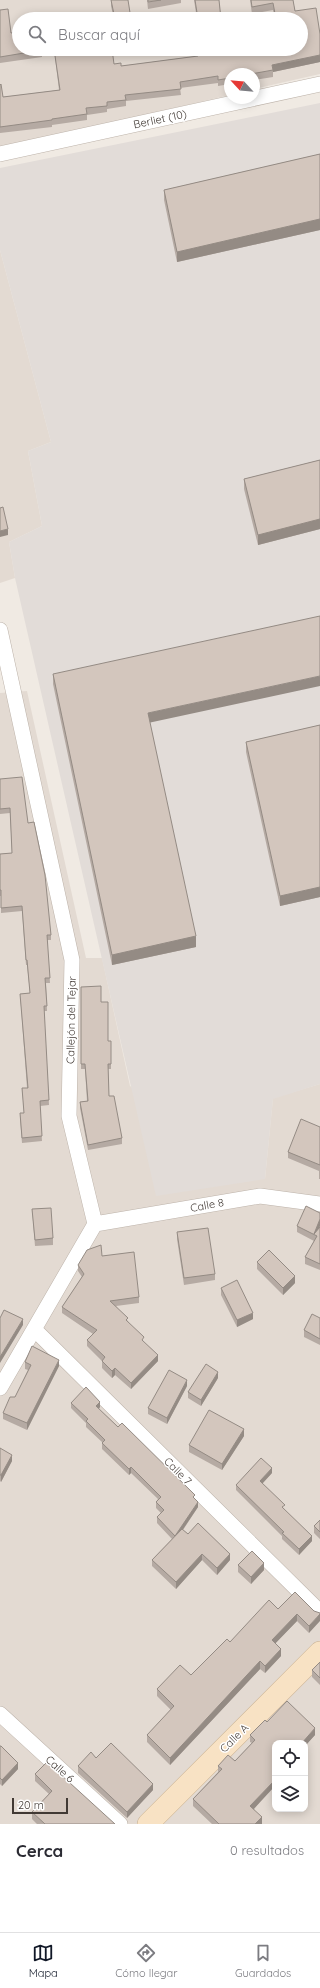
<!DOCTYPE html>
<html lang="es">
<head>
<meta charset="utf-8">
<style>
  body { margin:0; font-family:Quicksand,sans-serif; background:#f2f2f3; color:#2b2b33 }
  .controls { position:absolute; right:12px; bottom:12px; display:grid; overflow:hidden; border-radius:8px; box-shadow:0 2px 10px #0003 }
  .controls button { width:36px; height:36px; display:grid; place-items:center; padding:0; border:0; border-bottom:1px solid #e1e1e2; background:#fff; color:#2b2b33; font:20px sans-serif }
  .compass { position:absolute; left:224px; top:68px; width:36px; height:36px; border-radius:50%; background:#fff; box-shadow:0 2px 10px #0003; rotate:296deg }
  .scale { position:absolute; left:12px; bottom:10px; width:56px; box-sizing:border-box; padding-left:4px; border:2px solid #413934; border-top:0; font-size:11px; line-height:14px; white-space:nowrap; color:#413934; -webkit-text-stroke:3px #fff; paint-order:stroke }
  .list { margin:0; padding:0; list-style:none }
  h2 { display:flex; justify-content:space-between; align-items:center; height:52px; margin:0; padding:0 16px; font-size:17px }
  h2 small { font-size:13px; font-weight:400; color:#7c7c81 }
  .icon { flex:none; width:22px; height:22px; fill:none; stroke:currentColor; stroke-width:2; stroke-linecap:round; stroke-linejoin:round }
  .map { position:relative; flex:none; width:320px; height:1824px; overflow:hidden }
  .search { position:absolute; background:#fff; box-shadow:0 2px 10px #0003; left:12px; right:12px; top:12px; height:44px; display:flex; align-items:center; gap:10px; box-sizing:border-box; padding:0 14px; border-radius:22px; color:#7c7c81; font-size:15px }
  .sheet { height:108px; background:#fff }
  nav { display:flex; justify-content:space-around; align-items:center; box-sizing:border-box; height:56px; border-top:1px solid #e1e1e2; background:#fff; font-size:11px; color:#7c7c81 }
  nav a { display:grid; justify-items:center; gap:2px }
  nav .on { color:#111827 }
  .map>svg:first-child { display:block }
</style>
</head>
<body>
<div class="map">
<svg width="320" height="1824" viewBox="0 0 320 1824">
  <rect width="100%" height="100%" fill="#f0eae3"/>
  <!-- residential -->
  <path fill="#e3dad2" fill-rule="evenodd" d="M 0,0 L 320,0 L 320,74 L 254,89 L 254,74 L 230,74 L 230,95 L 0,148 ZM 19,19 L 301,19 L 301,49 L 19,49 Z
    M 0,250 L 51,442 L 28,451 L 42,526 L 9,542 L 15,578 L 0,583 Z
    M 27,691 L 86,958 L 102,958 L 130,1086 L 265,1179 L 273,1098 L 320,1084 L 320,1824 L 0,1824 L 0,693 ZM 275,1743 L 305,1743 L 305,1809 L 275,1809 Z"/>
  <!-- industrial -->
  <path fill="#e2dcd8" d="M 320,103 L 320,1084 L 273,1099 L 265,1179 L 156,1196 L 15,578 L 9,542 L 42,526 L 28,451 L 51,442 L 0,250 L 0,168 Z"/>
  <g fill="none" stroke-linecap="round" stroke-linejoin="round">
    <!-- street casing -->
    <g stroke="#bdb3aa" stroke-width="16">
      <path id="street" d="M 0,154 L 320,84
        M 0,630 L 72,960 L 69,1116 L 95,1224 L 0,1388
        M 95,1224 L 260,1196 L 320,1204
        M 35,1330 L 320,1612
        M 0,1714 L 120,1824"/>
    </g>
    <!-- secondary casing -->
    <g stroke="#cbb497" stroke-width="22">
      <path id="secondary" d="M 148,1824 L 320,1652"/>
    </g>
    <!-- street -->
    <use href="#street" stroke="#fff" stroke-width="15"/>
    <!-- secondary -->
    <use href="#secondary" stroke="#f8e2c4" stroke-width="21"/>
  </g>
  <!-- wall -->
  <path fill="#b5aaa3" d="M 111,0 L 131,19 L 114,19 L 111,6 Z
    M 147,0 L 181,0 L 181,3 L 148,9 Z
    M 194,0 L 219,0 L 221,19 L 197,19 Z
    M 250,0 L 293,0 L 295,11 L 320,34 L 320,62 L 273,72 L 273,77 L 254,80 L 254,74 L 230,74 L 230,84 L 218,86 L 218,83 L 180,88 L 181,95 L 126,101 L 126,106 L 107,109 L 107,112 L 87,115 L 87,120 L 52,125 L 52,127 L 0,133 L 0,85 L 3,97 L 59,90 L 54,49 L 114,64 L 121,66 L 198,56 L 197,49 L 301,49 L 301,19 L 275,19 L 273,10 L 252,14 Z
    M 0,10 L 11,33 L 42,49 L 42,57 L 0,63 Z
    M 320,154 L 320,230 L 177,262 L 164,200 L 164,190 Z
    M 320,460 L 320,529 L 258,545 L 244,489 L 244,479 Z
    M 53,674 L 150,723 L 196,947 L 112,965 L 53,684 Z
    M 320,725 L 320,897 L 280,906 L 246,752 L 246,742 Z
    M 0,779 L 28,823 L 51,935 L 51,940 L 47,940 L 50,983 L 46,983 L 47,1011 L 44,1011 L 49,1105 L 40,1106 L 42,1141 L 22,1143 L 20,1118 L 20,1113 L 24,1113 L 22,1088 L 27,1088 L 20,994 L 30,993 L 27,965 L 26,965 L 22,911 L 1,913 L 1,896 L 0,896 L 0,854 L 12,853 L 10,813 L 0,814 Z
    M 81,987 L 101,1002 L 108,1041 L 111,1041 L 111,1069 L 108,1069 L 109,1096 L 122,1138 L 122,1144 L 88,1150 L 80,1108 L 80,1102 L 87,1101 L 85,1069 L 81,1069 Z
    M 320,1127 L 320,1179 L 319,1179 L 319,1171 L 288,1158 L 288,1152 Z
    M 32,1209 L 53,1238 L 53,1245 L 35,1246 Z
    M 320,1213 L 320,1226 L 319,1228 L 320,1227 L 320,1270 L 305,1264 L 305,1257 L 314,1241 L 297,1232 L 297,1226 Z
    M 177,1232 L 215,1274 L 215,1280 L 184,1285 L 177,1239 Z
    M 102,1256 L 139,1297 L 139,1303 L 116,1306 L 144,1342 L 158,1361 L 131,1389 L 115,1375 L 112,1378 L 102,1368 L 102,1361 L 87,1346 L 87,1340 L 93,1334 L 62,1313 L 62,1307 L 82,1277 L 78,1271 L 78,1265 Z
    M 257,1262 L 295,1283 L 283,1295 L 257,1269 Z
    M 221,1288 L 253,1319 L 237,1327 L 221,1295 Z
    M 320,1318 L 320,1345 L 304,1337 L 304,1330 Z
    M 25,1362 L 59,1366 L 27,1430 L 3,1419 L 3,1413 L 15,1397 L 28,1370 L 25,1369 Z
    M 218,1378 L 201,1406 L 188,1398 L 188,1392 Z
    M 187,1386 L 167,1424 L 148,1414 L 148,1408 Z
    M 71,1403 L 100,1407 L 99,1409 L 195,1499 L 198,1507 L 183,1530 L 188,1534 L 230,1560 L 217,1575 L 202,1560 L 176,1589 L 152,1566 L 152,1560 L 172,1539 L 157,1523 L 157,1517 L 161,1513 L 156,1508 L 156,1502 L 158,1499 L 131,1473 L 129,1475 L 102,1449 L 102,1443 L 103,1443 L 86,1427 L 86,1423 L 71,1408 Z
    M 244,1436 L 222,1470 L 189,1452 L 189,1445 Z
    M 0,1448 L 12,1461 L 1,1482 L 0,1481 Z
    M 272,1473 L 262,1484 L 312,1541 L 299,1555 L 282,1539 L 282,1536 L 236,1490 L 236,1485 Z
    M 320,1520 L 320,1539 L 314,1533 L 314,1526 Z
    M 238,1565 L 264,1570 L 251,1584 L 238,1572 Z
    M 278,1609 L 314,1611 L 309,1633 L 297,1621 L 275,1643 L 281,1656 L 265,1673 L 260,1669 L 170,1765 L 147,1742 L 147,1735 L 171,1710 L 157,1696 L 157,1689 L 191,1675 L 230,1642 Z
    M 320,1662 L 320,1685 L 312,1677 L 312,1670 Z
    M 267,1722 L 315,1735 L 305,1746 L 305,1743 L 254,1809 L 262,1824 L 212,1824 L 193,1806 L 193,1799 L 218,1772 L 218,1766 L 235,1761 L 252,1743 L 250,1742 L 250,1735 Z
    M 0,1746 L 18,1769 L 2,1786 L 0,1784 Z
    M 96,1758 L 153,1790 L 127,1818 L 78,1773 L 78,1766 Z
    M 35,1774 L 115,1824 L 37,1824 L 32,1819 L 32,1812 L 49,1794 L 35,1781 Z"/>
  <!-- shaded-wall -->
  <path fill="#948b84" d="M 320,55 L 320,62 L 273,72 L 272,65 Z
    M 320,219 L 320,230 L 177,262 L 177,252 Z
    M 320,519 L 320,529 L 258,545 L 258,535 Z
    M 8,529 L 8,535 L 0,537 L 0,531 Z
    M 320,676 L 320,686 L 148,723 L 148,713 Z
    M 320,887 L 320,897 L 280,906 L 280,896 Z
    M 196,936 L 196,947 L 112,965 L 112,955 Z
    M 320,1219 L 320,1226 L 316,1235 L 314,1234 Z
    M 295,1276 L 295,1283 L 283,1295 L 283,1288 Z
    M 253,1313 L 253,1319 L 237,1327 L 237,1320 Z
    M 23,1319 L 23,1325 L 0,1363 L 0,1357 Z
    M 158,1355 L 158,1361 L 131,1389 L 131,1383 Z
    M 59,1360 L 59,1366 L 27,1430 L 27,1423 Z
    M 115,1368 L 115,1375 L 112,1378 L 112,1371 Z
    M 218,1372 L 218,1378 L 201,1406 L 201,1400 Z
    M 187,1380 L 187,1386 L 167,1424 L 167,1418 Z
    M 100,1402 L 100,1407 L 96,1412 L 96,1406 Z
    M 244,1429 L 244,1436 L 222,1470 L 222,1464 Z
    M 12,1455 L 12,1461 L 1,1482 L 1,1475 Z
    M 131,1467 L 131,1473 L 129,1475 L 129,1469 Z
    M 272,1468 L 272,1473 L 260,1486 L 260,1481 Z
    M 198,1502 L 198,1507 L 175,1541 L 175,1536 Z
    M 312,1536 L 312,1541 L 299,1555 L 299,1549 Z
    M 202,1554 L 202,1560 L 176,1589 L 176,1582 Z
    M 230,1554 L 230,1560 L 217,1575 L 217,1568 Z
    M 264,1563 L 264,1570 L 251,1584 L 251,1577 Z
    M 297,1614 L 297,1621 L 272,1647 L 272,1640 Z
    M 320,1614 L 320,1621 L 309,1633 L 309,1626 Z
    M 281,1649 L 281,1656 L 265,1673 L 265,1666 Z
    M 260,1661 L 260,1669 L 170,1765 L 170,1758 Z
    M 315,1728 L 315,1735 L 305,1746 L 305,1743 L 302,1743 Z
    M 18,1763 L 18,1769 L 2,1786 L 2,1780 Z
    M 275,1780 L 275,1786 L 250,1813 L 250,1806 Z
    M 153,1784 L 153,1790 L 127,1818 L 127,1812 Z
    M 262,1817 L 262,1824 L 255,1824 Z"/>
  <!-- building -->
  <path fill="#d3c6bd" stroke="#948b84" d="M 111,0 L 128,0 L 131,19 L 115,19 Z
    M 148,0 L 161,0 L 148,2 Z
    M 195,0 L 219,0 L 221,19 L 198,19 Z
    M 251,0 L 293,0 L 295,11 L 316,8 L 320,34 L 320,55 L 272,65 L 273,70 L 251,74 L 230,74 L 230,78 L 218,80 L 218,76 L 180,82 L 181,89 L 125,95 L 126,100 L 107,102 L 107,106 L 86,108 L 87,114 L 52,119 L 52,120 L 0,127 L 0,85 L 1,84 L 3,97 L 60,90 L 54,49 L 112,49 L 114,64 L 121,63 L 121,66 L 198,56 L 198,49 L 301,49 L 301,19 L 276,19 L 273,3 L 252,7 Z
    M 8,9 L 11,33 L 19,32 L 19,49 L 42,49 L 42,50 L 0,57 L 0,10 Z
    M 320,154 L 320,219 L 177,252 L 164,190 Z
    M 320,460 L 320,519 L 258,535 L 244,479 Z
    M 3,507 L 8,529 L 0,531 L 0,508 Z
    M 320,616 L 320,676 L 148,713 L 196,936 L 112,955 L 53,674 Z
    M 320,725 L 320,887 L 280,896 L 246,742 Z
    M 22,777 L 28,823 L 34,822 L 45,875 L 51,935 L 47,935 L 50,978 L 45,978 L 47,1006 L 44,1006 L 49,1100 L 40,1101 L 42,1136 L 22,1138 L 20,1113 L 24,1113 L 22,1088 L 28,1088 L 20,994 L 30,993 L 27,960 L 26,960 L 22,906 L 1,908 L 1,890 L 0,890 L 0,854 L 12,853 L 10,808 L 0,809 L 0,779 Z
    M 101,986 L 101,1002 L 108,1002 L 108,1041 L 111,1041 L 111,1064 L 108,1064 L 109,1096 L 114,1096 L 122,1138 L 88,1145 L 80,1102 L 88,1101 L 85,1064 L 81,1064 L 81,987 Z
    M 301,1119 L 320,1127 L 320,1165 L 288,1152 Z
    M 306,1206 L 320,1213 L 320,1219 L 314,1234 L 320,1227 L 320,1264 L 305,1257 L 317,1236 L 297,1226 Z
    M 51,1208 L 53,1238 L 35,1240 L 32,1209 Z
    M 208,1228 L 215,1274 L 184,1278 L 177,1232 Z
    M 101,1245 L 102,1256 L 134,1252 L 139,1297 L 110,1301 L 128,1318 L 126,1320 L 144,1337 L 142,1340 L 158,1355 L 131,1383 L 115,1368 L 112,1371 L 102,1361 L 105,1357 L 87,1340 L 97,1330 L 62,1307 L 84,1274 L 78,1265 L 87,1250 Z
    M 269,1250 L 295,1276 L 283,1288 L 257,1262 Z
    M 237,1280 L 253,1313 L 237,1320 L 221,1288 Z
    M 4,1310 L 23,1319 L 0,1357 L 0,1318 Z
    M 312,1314 L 320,1318 L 320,1339 L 304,1330 Z
    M 32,1346 L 59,1360 L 27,1423 L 3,1413 L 10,1397 L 15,1397 L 31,1365 L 25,1362 Z
    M 206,1364 L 218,1372 L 201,1400 L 188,1392 Z
    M 169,1370 L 187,1380 L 167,1418 L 148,1408 Z
    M 86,1387 L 100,1402 L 96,1406 L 118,1427 L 122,1423 L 195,1495 L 193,1497 L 198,1502 L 175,1536 L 157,1517 L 164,1510 L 156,1502 L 161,1497 L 131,1467 L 129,1469 L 102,1443 L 105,1440 L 86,1421 L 88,1419 L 71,1403 Z
    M 209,1410 L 244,1429 L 222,1464 L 189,1445 Z
    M 0,1448 L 12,1455 L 1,1475 L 0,1475 Z
    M 261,1458 L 272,1468 L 260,1481 L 285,1505 L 282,1507 L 312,1536 L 299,1549 L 282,1533 L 284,1532 L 236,1485 Z
    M 320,1520 L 320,1532 L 314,1526 Z
    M 198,1523 L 230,1554 L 217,1568 L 202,1554 L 176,1582 L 152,1560 L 182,1529 L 188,1534 Z
    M 252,1551 L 264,1563 L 251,1577 L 238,1565 Z
    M 295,1592 L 314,1611 L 320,1613 L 320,1614 L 309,1626 L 297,1614 L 272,1640 L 281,1649 L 265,1666 L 260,1661 L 170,1758 L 147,1735 L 174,1706 L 157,1689 L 180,1665 L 191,1675 L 227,1639 L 230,1642 L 269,1600 L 278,1609 Z
    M 320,1662 L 320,1678 L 312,1670 Z
    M 287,1701 L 315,1728 L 302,1743 L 275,1743 L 275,1780 L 250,1806 L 262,1817 L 255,1824 L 219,1824 L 193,1799 L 222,1769 L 218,1766 L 228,1755 L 235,1761 L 255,1740 L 250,1735 L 265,1720 L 267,1722 Z
    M 111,1743 L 153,1784 L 127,1812 L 78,1766 L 91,1752 L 96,1758 Z
    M 0,1746 L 1,1746 L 18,1763 L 2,1780 L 0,1778 Z
    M 47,1762 L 115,1824 L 45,1824 L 32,1812 L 52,1791 L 35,1774 Z"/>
  <g text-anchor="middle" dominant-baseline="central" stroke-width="3" stroke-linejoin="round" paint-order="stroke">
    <!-- street labels -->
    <g font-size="11" fill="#413934" stroke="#fff">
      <text transform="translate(160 119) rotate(-12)">Berliet (10)</text>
      <text transform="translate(71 1020) rotate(-89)">Callejón del Tejar</text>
      <text transform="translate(207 1205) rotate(-10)">Calle 8</text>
      <text transform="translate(178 1471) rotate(45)">Calle 7</text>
      <text transform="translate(234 1738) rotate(-45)">Calle A</text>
      <text transform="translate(60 1769) rotate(42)">Calle 6</text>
    </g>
  </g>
</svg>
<div class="controls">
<button><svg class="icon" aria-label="locate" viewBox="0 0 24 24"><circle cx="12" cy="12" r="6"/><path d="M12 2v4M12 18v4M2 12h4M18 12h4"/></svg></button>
<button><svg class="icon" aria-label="layers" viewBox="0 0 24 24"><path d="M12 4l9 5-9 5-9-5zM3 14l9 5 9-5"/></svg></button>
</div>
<svg class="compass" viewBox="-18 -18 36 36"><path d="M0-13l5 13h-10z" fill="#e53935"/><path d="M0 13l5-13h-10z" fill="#7c7c81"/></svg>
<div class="scale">20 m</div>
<div class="search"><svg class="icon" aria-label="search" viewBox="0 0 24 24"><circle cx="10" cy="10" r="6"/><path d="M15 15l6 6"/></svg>Buscar aquí</div>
</div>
<section class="sheet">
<h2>Cerca<small>0 resultados</small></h2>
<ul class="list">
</ul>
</section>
<nav>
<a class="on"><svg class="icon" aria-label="map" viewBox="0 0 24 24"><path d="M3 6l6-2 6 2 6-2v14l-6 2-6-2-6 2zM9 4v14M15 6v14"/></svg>Mapa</a>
<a><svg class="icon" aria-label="directions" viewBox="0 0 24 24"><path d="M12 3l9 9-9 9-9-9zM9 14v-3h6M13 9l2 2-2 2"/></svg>Cómo llegar</a>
<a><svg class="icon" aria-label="saved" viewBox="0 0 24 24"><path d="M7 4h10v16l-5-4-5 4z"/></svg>Guardados</a>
</nav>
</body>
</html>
